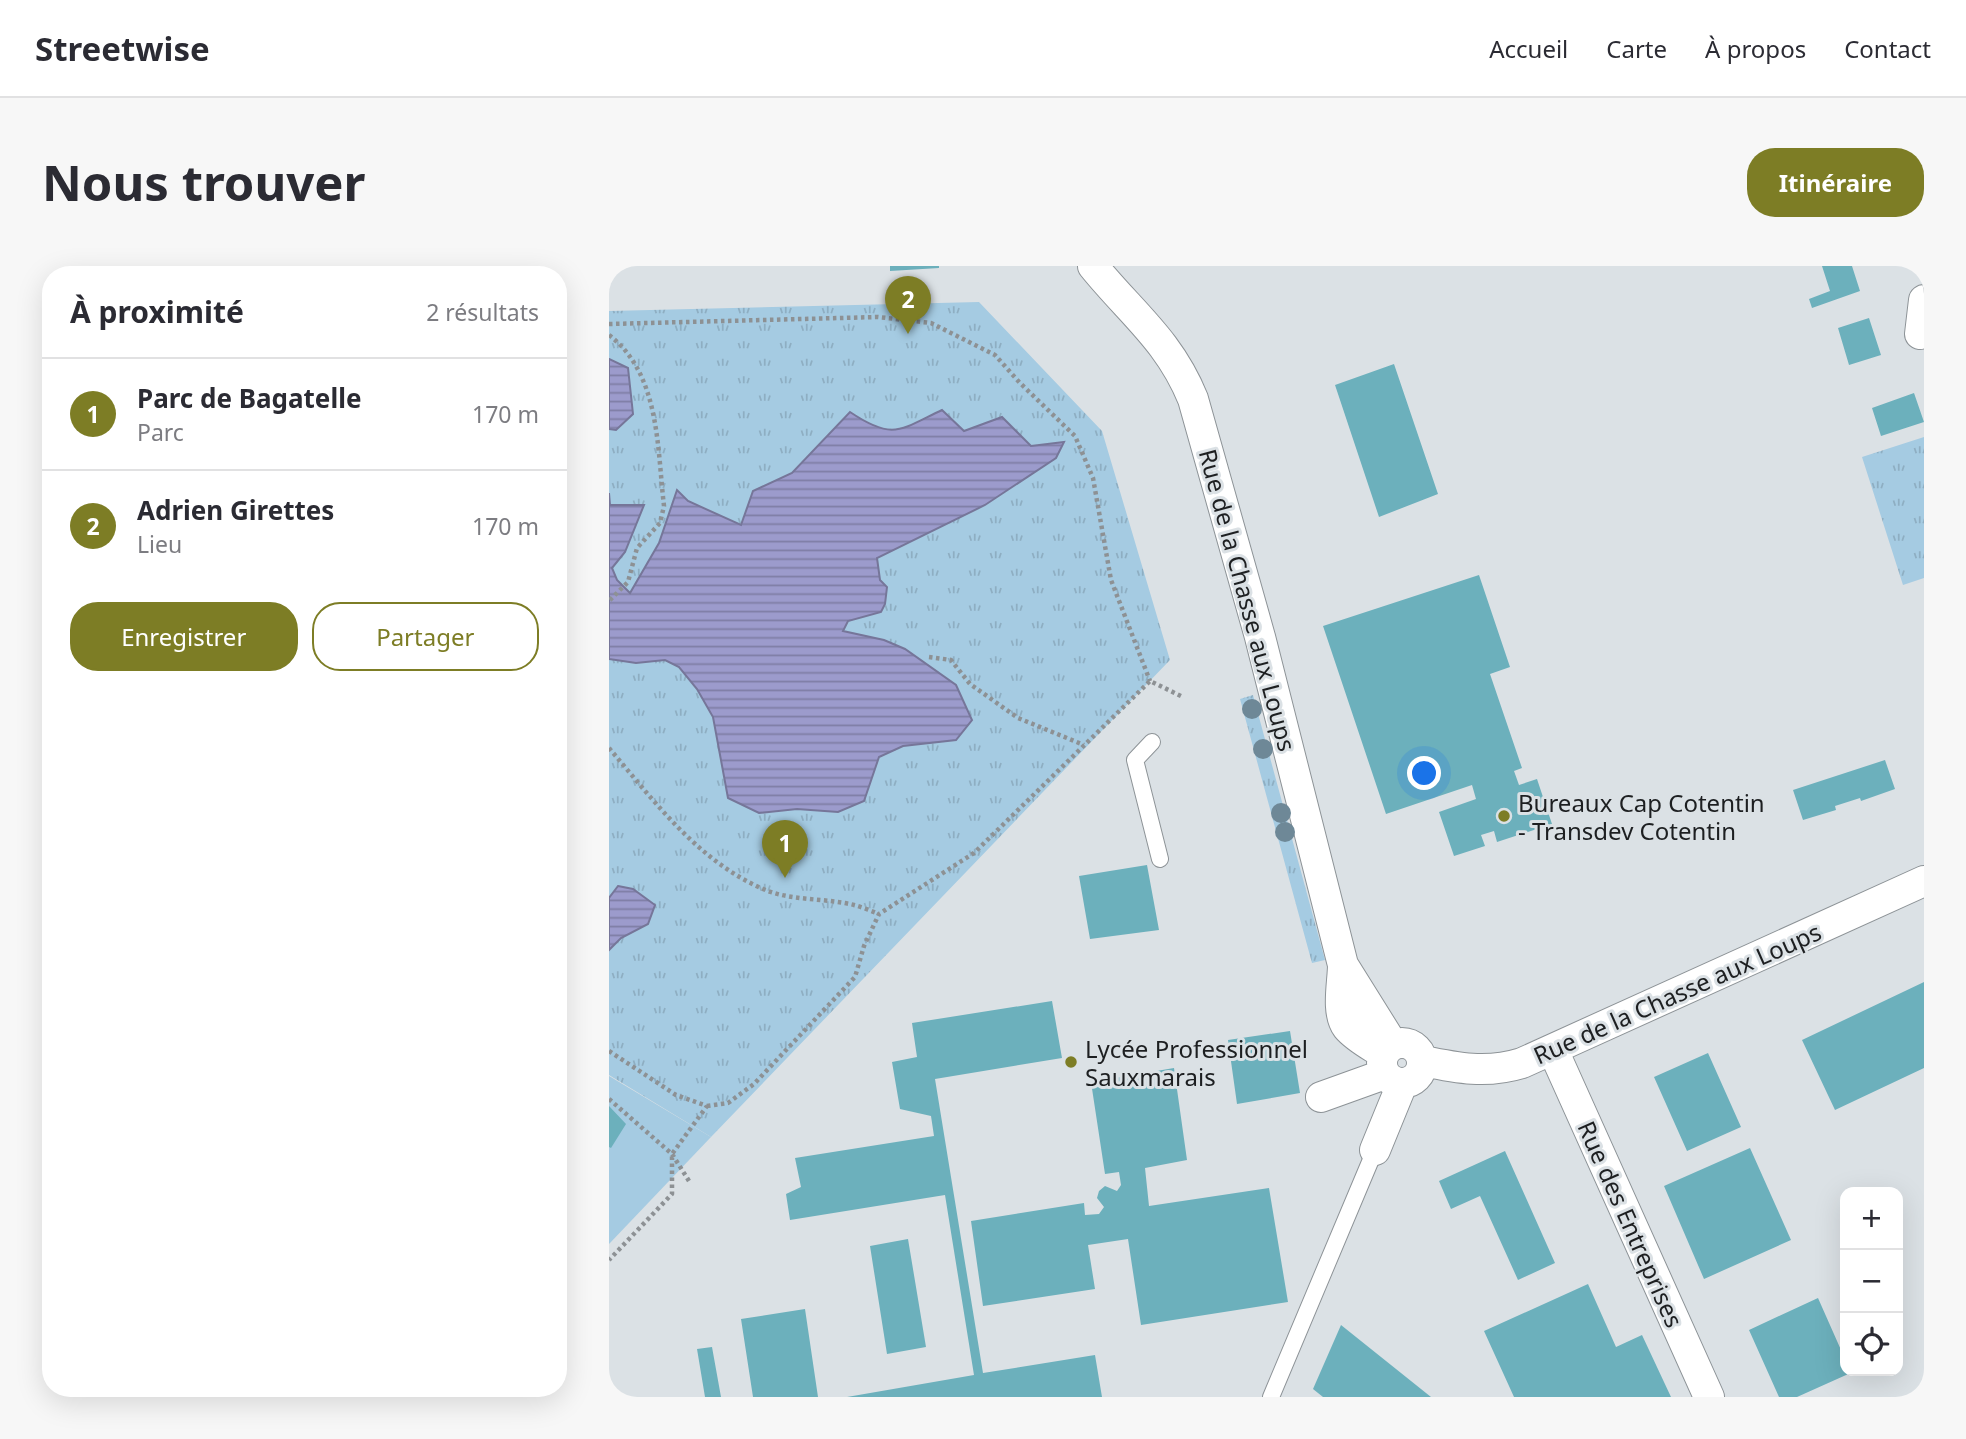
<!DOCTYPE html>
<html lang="fr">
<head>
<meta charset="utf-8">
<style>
  body { margin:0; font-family:"Noto Sans",sans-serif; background:#f7f7f7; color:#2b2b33 }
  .controls { position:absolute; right:21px; bottom:21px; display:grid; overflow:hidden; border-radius:14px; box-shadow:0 7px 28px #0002 }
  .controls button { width:63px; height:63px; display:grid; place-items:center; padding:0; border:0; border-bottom:2px solid #e1e1e2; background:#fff; color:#2b2b33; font:35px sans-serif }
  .you { position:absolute; left:816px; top:508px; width:24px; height:24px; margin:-18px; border:5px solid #fff; border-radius:50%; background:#1a73e8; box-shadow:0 0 0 10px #1a73e833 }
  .badge { display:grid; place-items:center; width:46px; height:46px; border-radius:50%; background:#7d7d25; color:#fff; font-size:23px; font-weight:700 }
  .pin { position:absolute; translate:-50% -58px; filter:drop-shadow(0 2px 4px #0008) }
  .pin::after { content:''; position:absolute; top:37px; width:24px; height:21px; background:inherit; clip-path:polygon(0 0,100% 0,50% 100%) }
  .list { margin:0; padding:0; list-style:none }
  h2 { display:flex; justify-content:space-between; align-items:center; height:91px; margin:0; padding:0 28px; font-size:30px }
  h2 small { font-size:23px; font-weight:400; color:#7c7c81 }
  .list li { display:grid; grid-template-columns:46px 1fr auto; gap:21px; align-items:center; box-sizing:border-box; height:112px; padding:0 28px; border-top:2px solid #e1e1e2 }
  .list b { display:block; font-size:26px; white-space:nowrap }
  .list p { margin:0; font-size:23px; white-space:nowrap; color:#7c7c81 }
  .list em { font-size:23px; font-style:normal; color:#7c7c81 }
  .actions { display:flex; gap:14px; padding:21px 28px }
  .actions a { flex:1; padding:16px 0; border:2px solid #7d7d25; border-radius:28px; text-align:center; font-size:24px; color:#7d7d25 }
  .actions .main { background:#7d7d25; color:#fff }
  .icon { flex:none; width:38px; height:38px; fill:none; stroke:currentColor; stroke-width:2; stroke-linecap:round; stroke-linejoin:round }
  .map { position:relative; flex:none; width:1315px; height:1131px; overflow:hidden; border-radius:28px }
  header { display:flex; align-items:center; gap:42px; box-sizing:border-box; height:98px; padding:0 35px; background:#fff; border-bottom:2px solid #e1e1e2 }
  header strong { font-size:33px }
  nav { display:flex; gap:38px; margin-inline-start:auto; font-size:24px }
  .intro { display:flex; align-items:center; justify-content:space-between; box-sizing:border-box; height:168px; padding:0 42px }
  h1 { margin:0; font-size:49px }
  .button { padding:18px 32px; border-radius:28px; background:#7d7d25; color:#fff; font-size:24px; font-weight:700 }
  main { display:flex; gap:42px; padding:0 42px }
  aside { flex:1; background:#fff; border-radius:28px; box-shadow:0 7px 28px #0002 }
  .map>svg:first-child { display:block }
</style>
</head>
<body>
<header>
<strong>Streetwise</strong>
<nav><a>Accueil</a><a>Carte</a><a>À propos</a><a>Contact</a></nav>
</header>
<div class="intro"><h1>Nous trouver</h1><a class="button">Itinéraire</a></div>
<main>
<aside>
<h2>À proximité<small>2 résultats</small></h2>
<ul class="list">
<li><span class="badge">1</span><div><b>Parc de Bagatelle</b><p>Parc</p></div><em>170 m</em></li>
<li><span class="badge">2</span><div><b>Adrien Girettes</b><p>Lieu</p></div><em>170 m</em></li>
</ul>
<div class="actions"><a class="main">Enregistrer</a><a>Partager</a></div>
</aside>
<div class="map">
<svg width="1315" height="1131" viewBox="0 0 1315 1131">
  <defs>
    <pattern id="grass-tufts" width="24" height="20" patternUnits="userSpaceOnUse" patternTransform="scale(1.75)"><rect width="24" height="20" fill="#a5cbe2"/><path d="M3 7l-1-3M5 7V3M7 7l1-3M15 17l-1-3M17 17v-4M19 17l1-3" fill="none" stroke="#8eaec2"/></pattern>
    <pattern id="water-rules" width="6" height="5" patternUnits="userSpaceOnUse" patternTransform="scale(1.75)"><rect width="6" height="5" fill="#9c9bcc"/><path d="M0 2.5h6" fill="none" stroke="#7f7ea5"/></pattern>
  </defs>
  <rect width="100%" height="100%" fill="#dbe1e5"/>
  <!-- grass -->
  <path fill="url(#grass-tufts)" d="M 370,36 L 493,165 L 561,394 L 102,871 L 0,809 L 0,45 Z
    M 1315,171 L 1315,312 L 1294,319 L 1253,191 Z
    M 644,429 L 716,694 L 703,697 L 631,433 Z"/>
  <!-- pitch -->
  <path fill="#a5cbe2" d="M 0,810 L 102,871 L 0,978 Z"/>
  <!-- water -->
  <path fill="url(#water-rules)" stroke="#767699" stroke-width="2" d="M 0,93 L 19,102 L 24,148 L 7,164 L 0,163 Z
    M 333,144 L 355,165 L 393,151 L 422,180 L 455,176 L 447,192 L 376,239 L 268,292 L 271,314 L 278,321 L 276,338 L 272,346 L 239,355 L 234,365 L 275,374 L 296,383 L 347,419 L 363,454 L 347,474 L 294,480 L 270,491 L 255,535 L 229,546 L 188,543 L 150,547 L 119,532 L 104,451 L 88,423 L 70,401 L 56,394 L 27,397 L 0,393 L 0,227 L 1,239 L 35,239 L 16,286 L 3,302 L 8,314 L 21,327 L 50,277 L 68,224 L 79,235 L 132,259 L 144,225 L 183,207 L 241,146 C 284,175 291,164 333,144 Z
    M 9,620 L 24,623 L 46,639 L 39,658 L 12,672 L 0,684 L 0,632 Z"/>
  <!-- building -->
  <path fill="#6cb0bc" d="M 281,0 L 330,0 L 330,2 L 281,5 Z
    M 1213,0 L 1243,0 L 1251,25 L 1203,42 L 1200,33 L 1221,25 Z
    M 1260,52 L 1272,89 L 1240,99 L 1229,62 Z
    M 785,98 L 829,228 L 770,251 L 726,119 Z
    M 1305,127 L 1315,156 L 1272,170 L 1263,142 Z
    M 870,309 L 901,401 L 881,408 L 913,502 L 905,505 L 910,519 L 928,513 L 943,558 L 888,576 L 885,565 L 872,569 L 876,580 L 845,590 L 830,546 L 867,533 L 863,519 L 777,548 L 714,360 Z
    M 1276,494 L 1286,523 L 1252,535 L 1251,532 L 1226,540 L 1227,544 L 1194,554 L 1184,524 Z
    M 538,599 L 550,664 L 481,673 L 470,610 Z
    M 1315,716 L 1315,802 L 1226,844 L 1193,774 Z
    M 443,735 L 453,792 L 326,813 L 374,1107 L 486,1089 L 493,1131 L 238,1131 L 365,1109 L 336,929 L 181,954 L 177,928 L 192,921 L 186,892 L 325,870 L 322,850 L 291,843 L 283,796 L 308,791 L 303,757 Z
    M 681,765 L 691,827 L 628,838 L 619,774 Z
    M 1099,787 L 1132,861 L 1078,885 L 1045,811 Z
    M 565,802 L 578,894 L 536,902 L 540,940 L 660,922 L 679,1036 L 532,1059 L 519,973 L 479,979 L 486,1023 L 374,1040 L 362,955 L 475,937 L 476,949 L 490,948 L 495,941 L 488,932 L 490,925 L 496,920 L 508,925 L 512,919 L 510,906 L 496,908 L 482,816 Z
    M 0,840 L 17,858 L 2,882 L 0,881 Z
    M 1141,882 L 1182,974 L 1095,1013 L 1055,920 Z
    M 896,885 L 946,997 L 909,1014 L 871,930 L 842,943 L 830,915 Z
    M 299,973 L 317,1081 L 278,1088 L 261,980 Z
    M 979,1018 L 1007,1081 L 1033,1069 L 1062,1131 L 905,1131 L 875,1065 Z
    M 1209,1032 L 1236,1093 L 1236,1105 L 1246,1105 L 1188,1131 L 1170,1131 L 1140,1064 Z
    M 196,1043 L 209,1131 L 144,1131 L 132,1053 Z
    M 732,1059 L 822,1131 L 714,1131 L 704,1123 Z
    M 103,1081 L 112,1131 L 96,1131 L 88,1083 Z"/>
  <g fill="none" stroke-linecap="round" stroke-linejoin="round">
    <!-- service casing -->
    <g stroke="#8d9397" stroke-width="18">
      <path id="service" d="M 543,476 L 526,494 L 551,593
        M 662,1131 L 766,884"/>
    </g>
    <!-- minor casing -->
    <g stroke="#8d9397" stroke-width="32">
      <path id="minor" d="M 484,0 C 522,47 560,74 584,133 L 651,371 L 734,699 C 734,716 727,746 738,761 C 747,772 763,780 775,788
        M 1311,68 L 1315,34
        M 734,699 L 784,779
        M773 797a20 20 0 1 1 40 0a20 20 0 1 1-40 0Z
        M 944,784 L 1100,1131
        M 814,795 C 848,802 878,808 913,797 L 1315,615
        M 712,831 L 776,808
        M 766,884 L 793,818"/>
    </g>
    <!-- path -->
    <path stroke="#8d9194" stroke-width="4.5" stroke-dasharray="3.5 3.5" stroke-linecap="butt" d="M 0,58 L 269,51 L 322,57 L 386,89 L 411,117 L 466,170 L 484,212 L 502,314 L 541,415
      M 0,69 C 51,108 48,181 55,240 L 51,257 L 28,282 L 19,316 L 0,335
      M 320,391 L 342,394 L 361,418 L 409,452 L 475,479
      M 0,482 C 46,536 91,598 159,625 C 186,635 217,632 245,639 C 253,641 262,645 270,648
      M 0,785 L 67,829 L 98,840 L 63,888 L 63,928 L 0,994
      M 0,833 L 63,888 L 80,915
      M 98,840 L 119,837 L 145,818 L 246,711 L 255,680 L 270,648 L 365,587 L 541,415 L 572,430"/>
    <!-- service -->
    <use href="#service" stroke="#fff" stroke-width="16"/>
    <!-- minor -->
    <use href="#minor" stroke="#fff" stroke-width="30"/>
  </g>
  <!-- trees -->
  <g fill="#6e8897">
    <circle cx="643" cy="443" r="10"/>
    <circle cx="654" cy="483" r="10"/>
    <circle cx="672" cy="547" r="10"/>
    <circle cx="676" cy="566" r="10"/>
  </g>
  <!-- markers -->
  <g fill="#7d7d25" stroke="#dbe1e5" stroke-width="2.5">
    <circle cx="895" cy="550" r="7"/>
    <circle cx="462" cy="796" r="7"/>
  </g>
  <g text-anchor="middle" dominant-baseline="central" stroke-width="6" stroke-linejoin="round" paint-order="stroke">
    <!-- street labels -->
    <g font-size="24" fill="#1d1f21" stroke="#dbe1e5">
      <text transform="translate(639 334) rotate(75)">Rue de la Chasse aux Loups</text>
      <text transform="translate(1068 727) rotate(-24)">Rue de la Chasse aux Loups</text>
      <text transform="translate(1022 958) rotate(66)">Rue des Entreprises</text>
    </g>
    <!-- poi labels -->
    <g font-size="24" fill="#1d1f21" stroke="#dbe1e5" text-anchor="start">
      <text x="909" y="536">Bureaux Cap Cotentin<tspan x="909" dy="28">- Transdev Cotentin</tspan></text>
      <text x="476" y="782">Lycée Professionnel<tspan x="476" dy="28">Sauxmarais</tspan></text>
    </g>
  </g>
</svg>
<div class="controls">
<button>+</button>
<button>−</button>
<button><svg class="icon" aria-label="locate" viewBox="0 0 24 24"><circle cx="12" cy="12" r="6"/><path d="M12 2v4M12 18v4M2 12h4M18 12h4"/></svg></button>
</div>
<div class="you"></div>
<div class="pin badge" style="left:176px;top:612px">1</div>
<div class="pin badge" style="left:299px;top:68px">2</div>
</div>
</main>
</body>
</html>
